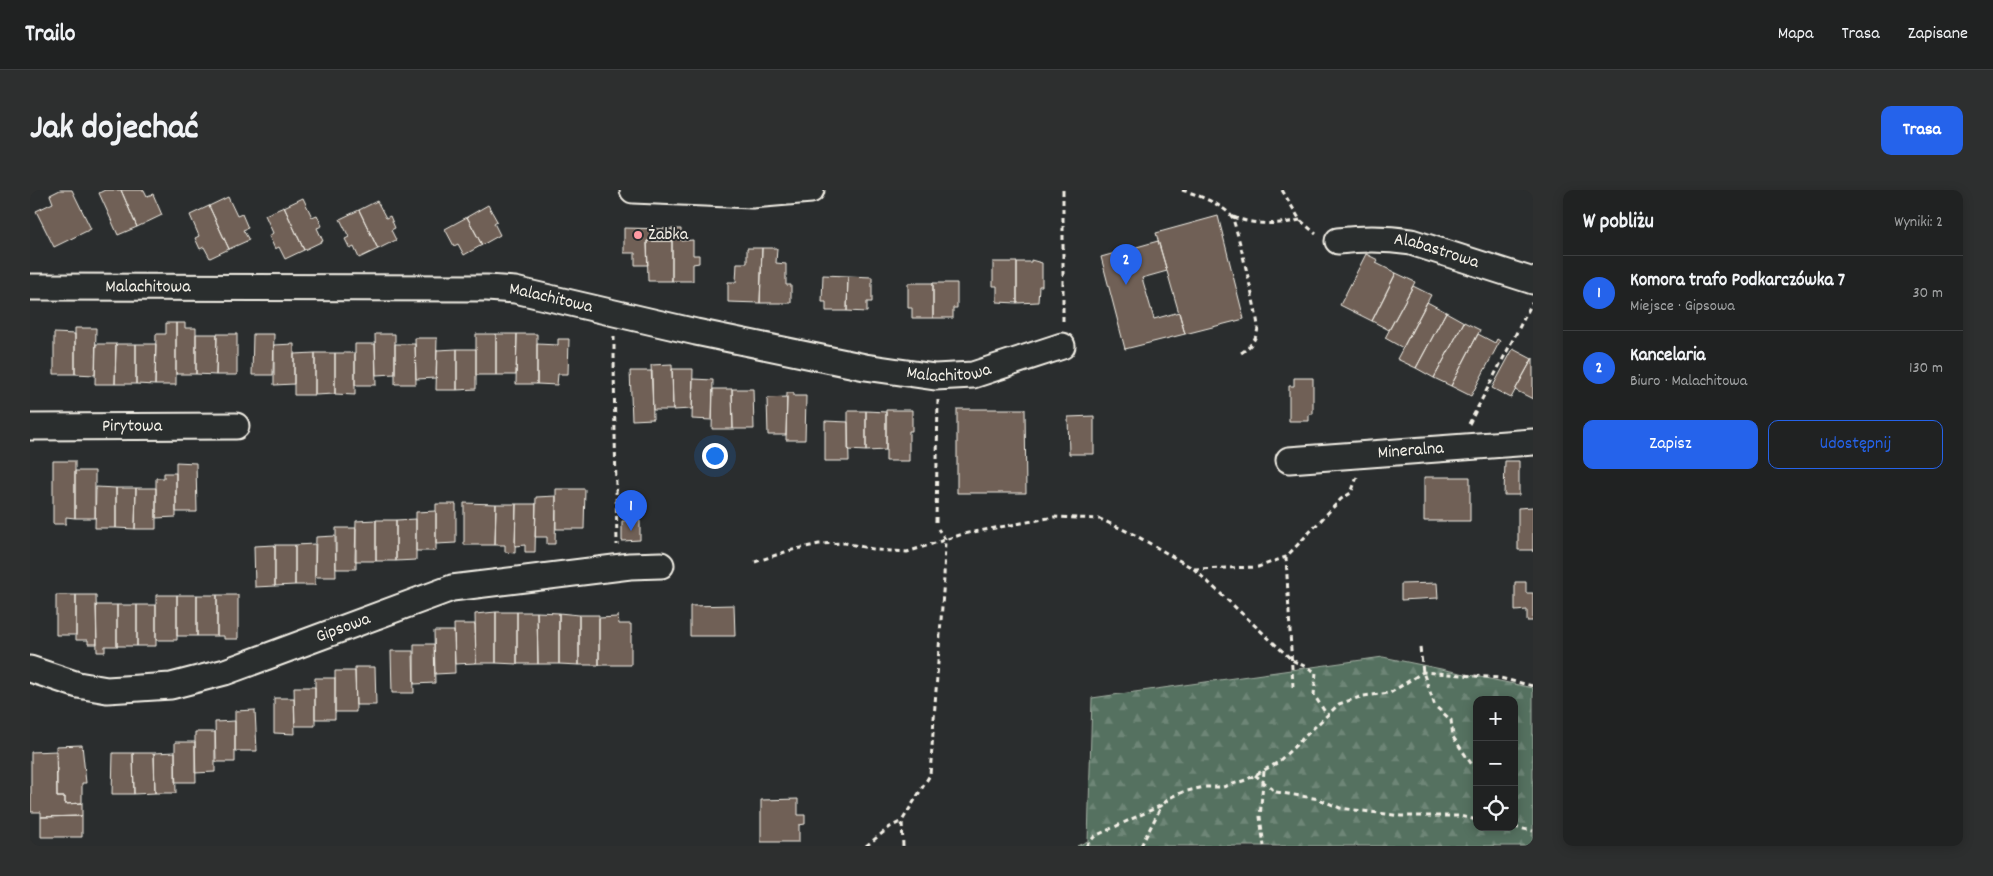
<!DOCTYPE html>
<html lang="pl">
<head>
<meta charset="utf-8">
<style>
  body { margin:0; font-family:Dekko,sans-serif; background:#2d2f2f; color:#f1f3f6 }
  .controls { position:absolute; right:15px; bottom:15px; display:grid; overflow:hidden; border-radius:10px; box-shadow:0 2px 12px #0003 }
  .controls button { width:45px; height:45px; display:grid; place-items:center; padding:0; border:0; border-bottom:1px solid #3d3f40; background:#202222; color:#f1f3f6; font:25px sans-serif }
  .you { position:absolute; left:684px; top:265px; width:18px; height:18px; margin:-12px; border:4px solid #fff; border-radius:50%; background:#1a73e8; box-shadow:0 0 0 8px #1a73e833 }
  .badge { display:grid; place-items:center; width:32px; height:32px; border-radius:50%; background:#2563eb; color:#fff; font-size:16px; font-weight:700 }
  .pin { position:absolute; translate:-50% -41px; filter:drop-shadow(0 1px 2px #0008) }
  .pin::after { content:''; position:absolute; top:26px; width:18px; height:15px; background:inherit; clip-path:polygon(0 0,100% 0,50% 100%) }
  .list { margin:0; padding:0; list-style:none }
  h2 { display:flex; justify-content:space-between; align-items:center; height:65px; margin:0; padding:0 20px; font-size:21px }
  h2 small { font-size:16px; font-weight:400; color:#a2a4a5 }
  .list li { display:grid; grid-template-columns:32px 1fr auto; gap:15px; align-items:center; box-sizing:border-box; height:75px; padding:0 20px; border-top:1px solid #3d3f40 }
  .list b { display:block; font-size:19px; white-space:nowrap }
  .list p { margin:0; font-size:16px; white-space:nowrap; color:#a2a4a5 }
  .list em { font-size:16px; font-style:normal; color:#a2a4a5 }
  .actions { display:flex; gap:10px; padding:15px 20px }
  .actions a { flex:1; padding:11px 0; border:1px solid #2563eb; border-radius:10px; text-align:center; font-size:18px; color:#2563eb }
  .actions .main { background:#2563eb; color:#fff }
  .icon { flex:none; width:28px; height:28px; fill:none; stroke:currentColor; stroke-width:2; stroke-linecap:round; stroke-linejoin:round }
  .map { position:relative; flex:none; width:1503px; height:656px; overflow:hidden; border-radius:10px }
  header { display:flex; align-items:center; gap:30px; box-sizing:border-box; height:70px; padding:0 25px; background:#202222; border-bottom:1px solid #3d3f40 }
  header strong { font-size:24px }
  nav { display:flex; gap:28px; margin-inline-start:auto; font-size:18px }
  .intro { display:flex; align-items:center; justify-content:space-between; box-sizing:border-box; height:120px; padding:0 30px }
  h1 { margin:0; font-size:35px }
  .button { padding:12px 22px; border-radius:10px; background:#2563eb; color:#fff; font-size:18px; font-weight:700 }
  main { display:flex; gap:30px; padding:0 30px }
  aside { flex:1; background:#202222; border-radius:10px; box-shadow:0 2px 12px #0003 }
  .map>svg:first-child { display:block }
</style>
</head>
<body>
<header>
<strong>Trailo</strong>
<nav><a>Mapa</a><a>Trasa</a><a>Zapisane</a></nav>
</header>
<div class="intro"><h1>Jak dojechać</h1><a class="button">Trasa</a></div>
<main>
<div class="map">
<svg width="1503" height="656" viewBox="0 0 1503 656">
  <defs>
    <pattern id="forest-firs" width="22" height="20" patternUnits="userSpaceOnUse" patternTransform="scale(1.25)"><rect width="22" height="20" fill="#557160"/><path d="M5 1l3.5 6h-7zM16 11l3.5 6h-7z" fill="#6e8677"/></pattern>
  </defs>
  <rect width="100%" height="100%" fill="#2a2d2e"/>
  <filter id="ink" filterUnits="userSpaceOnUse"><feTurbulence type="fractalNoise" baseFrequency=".02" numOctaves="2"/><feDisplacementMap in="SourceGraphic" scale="10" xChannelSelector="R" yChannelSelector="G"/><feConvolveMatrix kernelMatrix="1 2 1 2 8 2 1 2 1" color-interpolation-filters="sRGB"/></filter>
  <g filter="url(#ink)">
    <!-- forest -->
    <path fill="url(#forest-firs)" stroke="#a4b1a4" fill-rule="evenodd" d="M 1353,467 L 1503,498 L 1503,656 L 1047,656 L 1058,651 L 1062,508 ZM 1447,510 L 1484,510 L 1484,637 L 1447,637 Z"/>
    <!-- building -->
    <path fill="#706057" stroke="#f4f1e8" d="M 30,0 L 42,0 L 61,39 L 24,57 L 6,21 L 23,13 L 20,5 Z
      M 75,0 L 91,0 L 107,37 L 88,45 L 69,3 Z
      M 91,0 L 114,0 L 117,6 L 123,4 L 132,25 L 107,37 Z
      M 198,7 L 207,26 L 212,24 L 218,38 L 213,40 L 219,50 L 199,59 L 179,16 Z
      M 273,8 L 282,27 L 287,25 L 292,36 L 287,38 L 293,51 L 274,60 L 254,17 Z
      M 347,11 L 356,28 L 360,26 L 365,38 L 361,40 L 366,50 L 348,59 L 329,20 Z
      M 458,15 L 467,31 L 464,33 L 470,45 L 452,55 L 437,27 Z
      M 179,16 L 199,59 L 180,68 L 174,57 L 170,59 L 165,48 L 169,46 L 160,25 Z
      M 254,17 L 274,60 L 255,69 L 249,57 L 245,59 L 239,46 L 243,43 L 235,25 Z
      M 329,20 L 348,59 L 329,68 L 324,57 L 320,59 L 315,49 L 319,47 L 310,29 Z
      M 1188,26 L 1214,129 L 1155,144 L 1126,43 Z
      M 437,27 L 452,55 L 434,65 L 428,54 L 424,56 L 415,39 Z
      M 594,38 L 642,39 L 642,51 L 617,51 L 618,75 L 605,75 L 605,63 L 594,63 Z
      M 642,39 L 651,39 L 651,51 L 663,50 L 663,65 L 669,65 L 669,73 L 663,74 L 663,91 L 642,91 Z
      M 617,51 L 642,51 L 642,91 L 618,91 Z
      M 1128,51 L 1137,81 L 1112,88 L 1124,129 L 1149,122 L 1155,144 L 1095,159 L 1071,67 Z
      M 717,58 L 732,58 L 730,113 L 698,112 L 698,92 L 706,92 L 707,73 L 717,73 Z
      M 732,58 L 747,58 L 746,73 L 756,74 L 756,95 L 761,95 L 761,113 L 730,113 Z
      M 1336,64 L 1348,70 L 1346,73 L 1366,83 L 1342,131 L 1310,115 Z
      M 1001,70 L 1012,73 L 1012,96 L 1009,96 L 1008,112 L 987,113 L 987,72 L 1001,72 Z
      M 963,72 L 987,72 L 987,113 L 967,112 L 967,96 L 963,96 Z
      M 1366,83 L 1385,92 L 1359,140 L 1342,131 Z
      M 793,85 L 818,86 L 817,121 L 796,121 L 796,112 L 792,112 Z
      M 818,86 L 842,87 L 842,112 L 837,112 L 837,122 L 817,121 Z
      M 878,93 L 903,93 L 903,128 L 882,128 L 882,118 L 878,118 Z
      M 903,93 L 927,93 L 927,118 L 923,118 L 923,128 L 903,128 Z
      M 1383,96 L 1401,105 L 1373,158 L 1355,148 Z
      M 1397,112 L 1416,122 L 1386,178 L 1367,169 Z
      M 1416,122 L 1434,132 L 1404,188 L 1386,178 Z
      M 1434,132 L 1450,140 L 1421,196 L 1404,188 Z
      M 136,133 L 146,133 L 146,195 L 125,195 L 126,144 L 136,144 Z
      M 146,133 L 155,133 L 155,138 L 166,138 L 166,184 L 146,184 Z
      M 45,138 L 66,138 L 65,185 L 45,184 Z
      M 24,143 L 45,144 L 45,184 L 24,184 Z
      M 166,144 L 187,144 L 186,185 L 166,184 Z
      M 187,144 L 207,144 L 207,185 L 186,185 Z
      M 223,144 L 244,144 L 243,185 L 222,185 Z
      M 345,144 L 365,144 L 365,184 L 346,185 Z
      M 446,144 L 466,144 L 466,185 L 446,185 Z
      M 466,144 L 487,144 L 486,185 L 466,185 Z
      M 487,144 L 507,144 L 507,194 L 486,194 Z
      M 1448,144 L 1465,153 L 1467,149 L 1470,151 L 1441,206 L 1421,196 Z
      M 385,148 L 407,148 L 406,188 L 386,189 Z
      M 528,149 L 539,149 L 538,184 L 528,184 L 527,195 L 507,194 L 507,154 L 528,155 Z
      M 66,154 L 86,154 L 85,194 L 65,194 Z
      M 86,154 L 106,154 L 106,194 L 85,194 Z
      M 106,154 L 126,154 L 125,195 L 106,194 Z
      M 264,154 L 264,194 L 244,195 L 244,155 Z
      M 325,154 L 345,154 L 346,195 L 325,195 Z
      M 365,154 L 385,154 L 386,194 L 365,194 Z
      M 427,159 L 446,159 L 446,199 L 427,200 Z
      M 427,159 L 427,200 L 406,200 L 407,160 Z
      M 1483,159 L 1502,169 L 1481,208 L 1462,198 Z
      M 285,163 L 305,163 L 305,204 L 285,205 Z
      M 285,163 L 285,205 L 264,205 L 264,164 Z
      M 305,163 L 325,163 L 325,205 L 305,204 Z
      M 1503,168 L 1503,209 L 1485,200 Z
      M 642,174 L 643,220 L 623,220 L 621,175 Z
      M 642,179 L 663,179 L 662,219 L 643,220 Z
      M 600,181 L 622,181 L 623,229 L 602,230 Z
      M 1264,188 L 1283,188 L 1283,224 L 1279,224 L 1279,231 L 1259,231 L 1259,196 L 1264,196 Z
      M 663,189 L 683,190 L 682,230 L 662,229 Z
      M 683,199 L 702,199 L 703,239 L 682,239 Z
      M 702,199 L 723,199 L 724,239 L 703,239 Z
      M 757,203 L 764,203 L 764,206 L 776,206 L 775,250 L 756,250 Z
      M 757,207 L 756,245 L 738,245 L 737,208 Z
      M 927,219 L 995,219 L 996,303 L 927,303 Z
      M 856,220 L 882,220 L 882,241 L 879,241 L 879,271 L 856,271 Z
      M 818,221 L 836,221 L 836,261 L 818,260 Z
      M 836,221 L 856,222 L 856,260 L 836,261 Z
      M 1064,226 L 1064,264 L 1039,264 L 1038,227 Z
      M 795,231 L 818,232 L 819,271 L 795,271 Z
      M 23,271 L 45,271 L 45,328 L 36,327 L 36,334 L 23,334 Z
      M 1475,271 L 1489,271 L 1489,305 L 1474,305 Z
      M 146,272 L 166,273 L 167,322 L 146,322 Z
      M 45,281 L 65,281 L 65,328 L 45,328 Z
      M 134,283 L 146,283 L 146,327 L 126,328 L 126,288 L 134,288 Z
      M 1394,287 L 1440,287 L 1440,331 L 1394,331 Z
      M 66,297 L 86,298 L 86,338 L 65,338 Z
      M 86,298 L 106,298 L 105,339 L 86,338 Z
      M 106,298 L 126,298 L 126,339 L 105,339 Z
      M 526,299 L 555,299 L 554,339 L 526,339 Z
      M 526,306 L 525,354 L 517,354 L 517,347 L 505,347 L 506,307 Z
      M 434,313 L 466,314 L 465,355 L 434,355 Z
      M 406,314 L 426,314 L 426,353 L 406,354 Z
      M 466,314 L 486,314 L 485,363 L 475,362 L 475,355 L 465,355 Z
      M 486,314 L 506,314 L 505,362 L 495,362 L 495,355 L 485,356 Z
      M 1503,317 L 1503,362 L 1503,360 L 1488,360 L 1488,318 Z
      M 406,321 L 406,361 L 386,361 L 386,322 Z
      M 386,329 L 386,370 L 366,371 L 366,330 Z
      M 346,330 L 366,330 L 366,371 L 346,371 Z
      M 346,330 L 346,371 L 325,371 L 326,331 Z
      M 592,331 L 610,331 L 610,350 L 592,351 Z
      M 306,338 L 326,338 L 326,379 L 306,379 Z
      M 305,346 L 306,387 L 285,387 L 286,347 Z
      M 285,354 L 285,395 L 265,395 L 265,355 Z
      M 245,355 L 245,396 L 225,397 L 224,356 Z
      M 245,355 L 265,355 L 265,395 L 245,396 Z
      M 1485,392 L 1496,392 L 1496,403 L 1503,403 L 1503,431 L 1497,431 L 1497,420 L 1485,421 Z
      M 1407,393 L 1408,408 L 1371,410 L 1371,394 Z
      M 26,405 L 46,405 L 46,445 L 26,445 Z
      M 46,405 L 66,405 L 67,454 L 58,454 L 58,450 L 46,450 Z
      M 126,405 L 147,405 L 147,450 L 126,450 Z
      M 147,405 L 167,405 L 167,446 L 147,446 Z
      M 167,405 L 187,405 L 187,446 L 167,446 Z
      M 187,405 L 208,405 L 208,449 L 194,449 L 194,446 L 187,446 Z
      M 66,415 L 87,415 L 87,456 L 75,456 L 75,462 L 67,462 Z
      M 87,415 L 107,415 L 107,456 L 87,456 Z
      M 107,415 L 126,415 L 126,456 L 107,456 Z
      M 704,415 L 705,446 L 660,446 L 660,416 Z
      M 466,422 L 487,422 L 487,474 L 466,473 Z
      M 466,422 L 466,473 L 446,473 L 445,424 Z
      M 487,422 L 507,422 L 508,474 L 487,474 Z
      M 507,422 L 529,423 L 529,474 L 508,474 Z
      M 529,423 L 549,425 L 549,475 L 529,474 Z
      M 549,425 L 569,425 L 569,475 L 549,475 Z
      M 588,425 L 589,434 L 601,434 L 601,475 L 569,475 L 569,428 L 587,427 Z
      M 424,434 L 445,434 L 446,473 L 425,474 Z
      M 404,441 L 424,441 L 425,483 L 405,484 Z
      M 384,454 L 404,454 L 405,493 L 384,494 Z
      M 361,461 L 383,461 L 384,503 L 362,503 Z
      M 325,477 L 345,477 L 346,515 L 326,515 Z
      M 305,481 L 325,481 L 326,522 L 305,522 Z
      M 285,488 L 305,488 L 305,529 L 285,529 Z
      M 264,497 L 285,497 L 285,536 L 265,536 Z
      M 244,508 L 264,508 L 265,544 L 244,543 Z
      M 225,520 L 227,561 L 205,561 L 205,521 Z
      M 205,531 L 205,572 L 186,572 L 185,532 Z
      M 165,542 L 185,542 L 185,582 L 165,583 Z
      M 145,552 L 165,552 L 166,592 L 145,592 Z
      M 52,555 L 56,593 L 52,593 L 52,613 L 35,614 L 35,607 L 27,607 L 26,556 Z
      M 27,561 L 27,607 L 35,607 L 35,614 L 52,613 L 52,626 L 11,627 L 11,622 L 1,622 L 1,562 Z
      M 145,562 L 146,603 L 125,603 L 124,563 Z
      M 83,563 L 103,563 L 104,604 L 82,604 Z
      M 103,563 L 124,563 L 125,603 L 104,604 Z
      M 768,609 L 768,625 L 775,625 L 775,634 L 769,635 L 769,652 L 731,652 L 731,610 Z
      M 52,626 L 52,647 L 11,647 L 11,627 Z"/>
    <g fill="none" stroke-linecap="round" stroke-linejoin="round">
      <!-- street casing -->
      <g stroke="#f4f1e8" stroke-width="29">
        <g id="street">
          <path d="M 603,0 L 722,5 L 781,0"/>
          <path id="s1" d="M 1308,51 C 1333,48 1356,48 1381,52 L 1503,91"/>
          <path id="s2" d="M 0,97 L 457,98 L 485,100 L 666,142 L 835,177 L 905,187 L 943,185 L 1032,156"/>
          <path id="s3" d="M 0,237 L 206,236"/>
          <path id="s4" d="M 1259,270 L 1503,252"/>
          <path id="s5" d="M 0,479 L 48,495 L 77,500 L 141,496 L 195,482 L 422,398 L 600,376 L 631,375"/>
        </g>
      </g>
      <!-- path -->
      <path stroke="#f4f1e8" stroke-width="3" stroke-dasharray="5 4" stroke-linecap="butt" d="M 1033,0 L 1033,135
        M 1152,0 C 1166,4 1194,15 1202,27 C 1206,33 1229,131 1228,138 C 1226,151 1219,158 1208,165
        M 1252,0 L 1270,30 L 1286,44
        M 1203,27 C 1224,35 1248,35 1270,30
        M 584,146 C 584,216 586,285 587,355
        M 1439,234 L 1502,113
        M 906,332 L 908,210
        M 725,372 L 758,361 L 789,354 L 815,353 L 847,360 L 877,362 L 933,344 L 1024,327 L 1070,329 L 1105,345 L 1164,379 L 1262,470 L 1286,482 L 1284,505 L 1297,525
        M 1164,379 L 1228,377 L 1256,367
        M 1390,458 L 1393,482 L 1405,516 L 1421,530 L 1423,547 L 1447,582
        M 1263,497 L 1256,367 L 1311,309 L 1321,303 L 1327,287
        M 1234,581 L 1230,627 L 1234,656
        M 1225,585 L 1246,602 L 1289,609 L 1310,618 L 1371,626 L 1430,626 L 1447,630
        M 1484,637 L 1503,641
        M 836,656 L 860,637 L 872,631
        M 873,656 L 872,631 L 900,585 L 914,388 L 915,349 L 908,339
        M 1056,656 L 1065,646 L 1132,615 L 1141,607 L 1153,602 L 1174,597 L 1193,597 L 1216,590 L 1247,573 L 1309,514 L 1333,506 L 1360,503 L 1393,482 L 1470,488 L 1503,496
        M 1111,656 L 1132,615"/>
      <!-- street -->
      <use href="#street" stroke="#2a2d2e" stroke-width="25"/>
    </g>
  </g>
  <!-- markers -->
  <circle fill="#ff9aa2" stroke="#2a2d2e" stroke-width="2" cx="608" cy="45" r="5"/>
  <g text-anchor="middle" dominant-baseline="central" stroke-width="4" stroke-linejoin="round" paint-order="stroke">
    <!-- poi labels -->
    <g font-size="18" fill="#f4f1e8" stroke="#2a2d2e" text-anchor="start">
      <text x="618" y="45">Żabka</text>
    </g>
    <!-- street labels -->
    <g font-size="18" fill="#f4f1e8" stroke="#2a2d2e">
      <text stroke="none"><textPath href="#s1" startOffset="100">Alabastrowa</textPath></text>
      <text stroke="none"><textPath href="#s2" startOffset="118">Malachitowa</textPath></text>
      <text stroke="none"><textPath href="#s2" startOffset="522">Malachitowa</textPath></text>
      <text stroke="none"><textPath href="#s2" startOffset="928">Malachitowa</textPath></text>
      <text stroke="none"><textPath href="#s3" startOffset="102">Pirytowa</textPath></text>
      <text stroke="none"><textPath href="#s4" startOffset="122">Mineralna</textPath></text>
      <text stroke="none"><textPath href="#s5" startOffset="326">Gipsowa</textPath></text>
    </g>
  </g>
</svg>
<div class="controls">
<button>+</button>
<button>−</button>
<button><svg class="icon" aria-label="locate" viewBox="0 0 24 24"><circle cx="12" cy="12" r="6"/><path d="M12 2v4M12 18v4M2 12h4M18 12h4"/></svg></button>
</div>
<div class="you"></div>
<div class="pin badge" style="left:601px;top:341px">1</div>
<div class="pin badge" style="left:1096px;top:95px">2</div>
</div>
<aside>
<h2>W pobliżu<small>Wyniki: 2</small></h2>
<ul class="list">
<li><span class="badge">1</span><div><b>Komora trafo Podkarczówka 7</b><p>Miejsce · Gipsowa</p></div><em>30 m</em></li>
<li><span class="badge">2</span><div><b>Kancelaria</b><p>Biuro · Malachitowa</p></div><em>130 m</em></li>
</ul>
<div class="actions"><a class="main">Zapisz</a><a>Udostępnij</a></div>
</aside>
</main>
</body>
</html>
